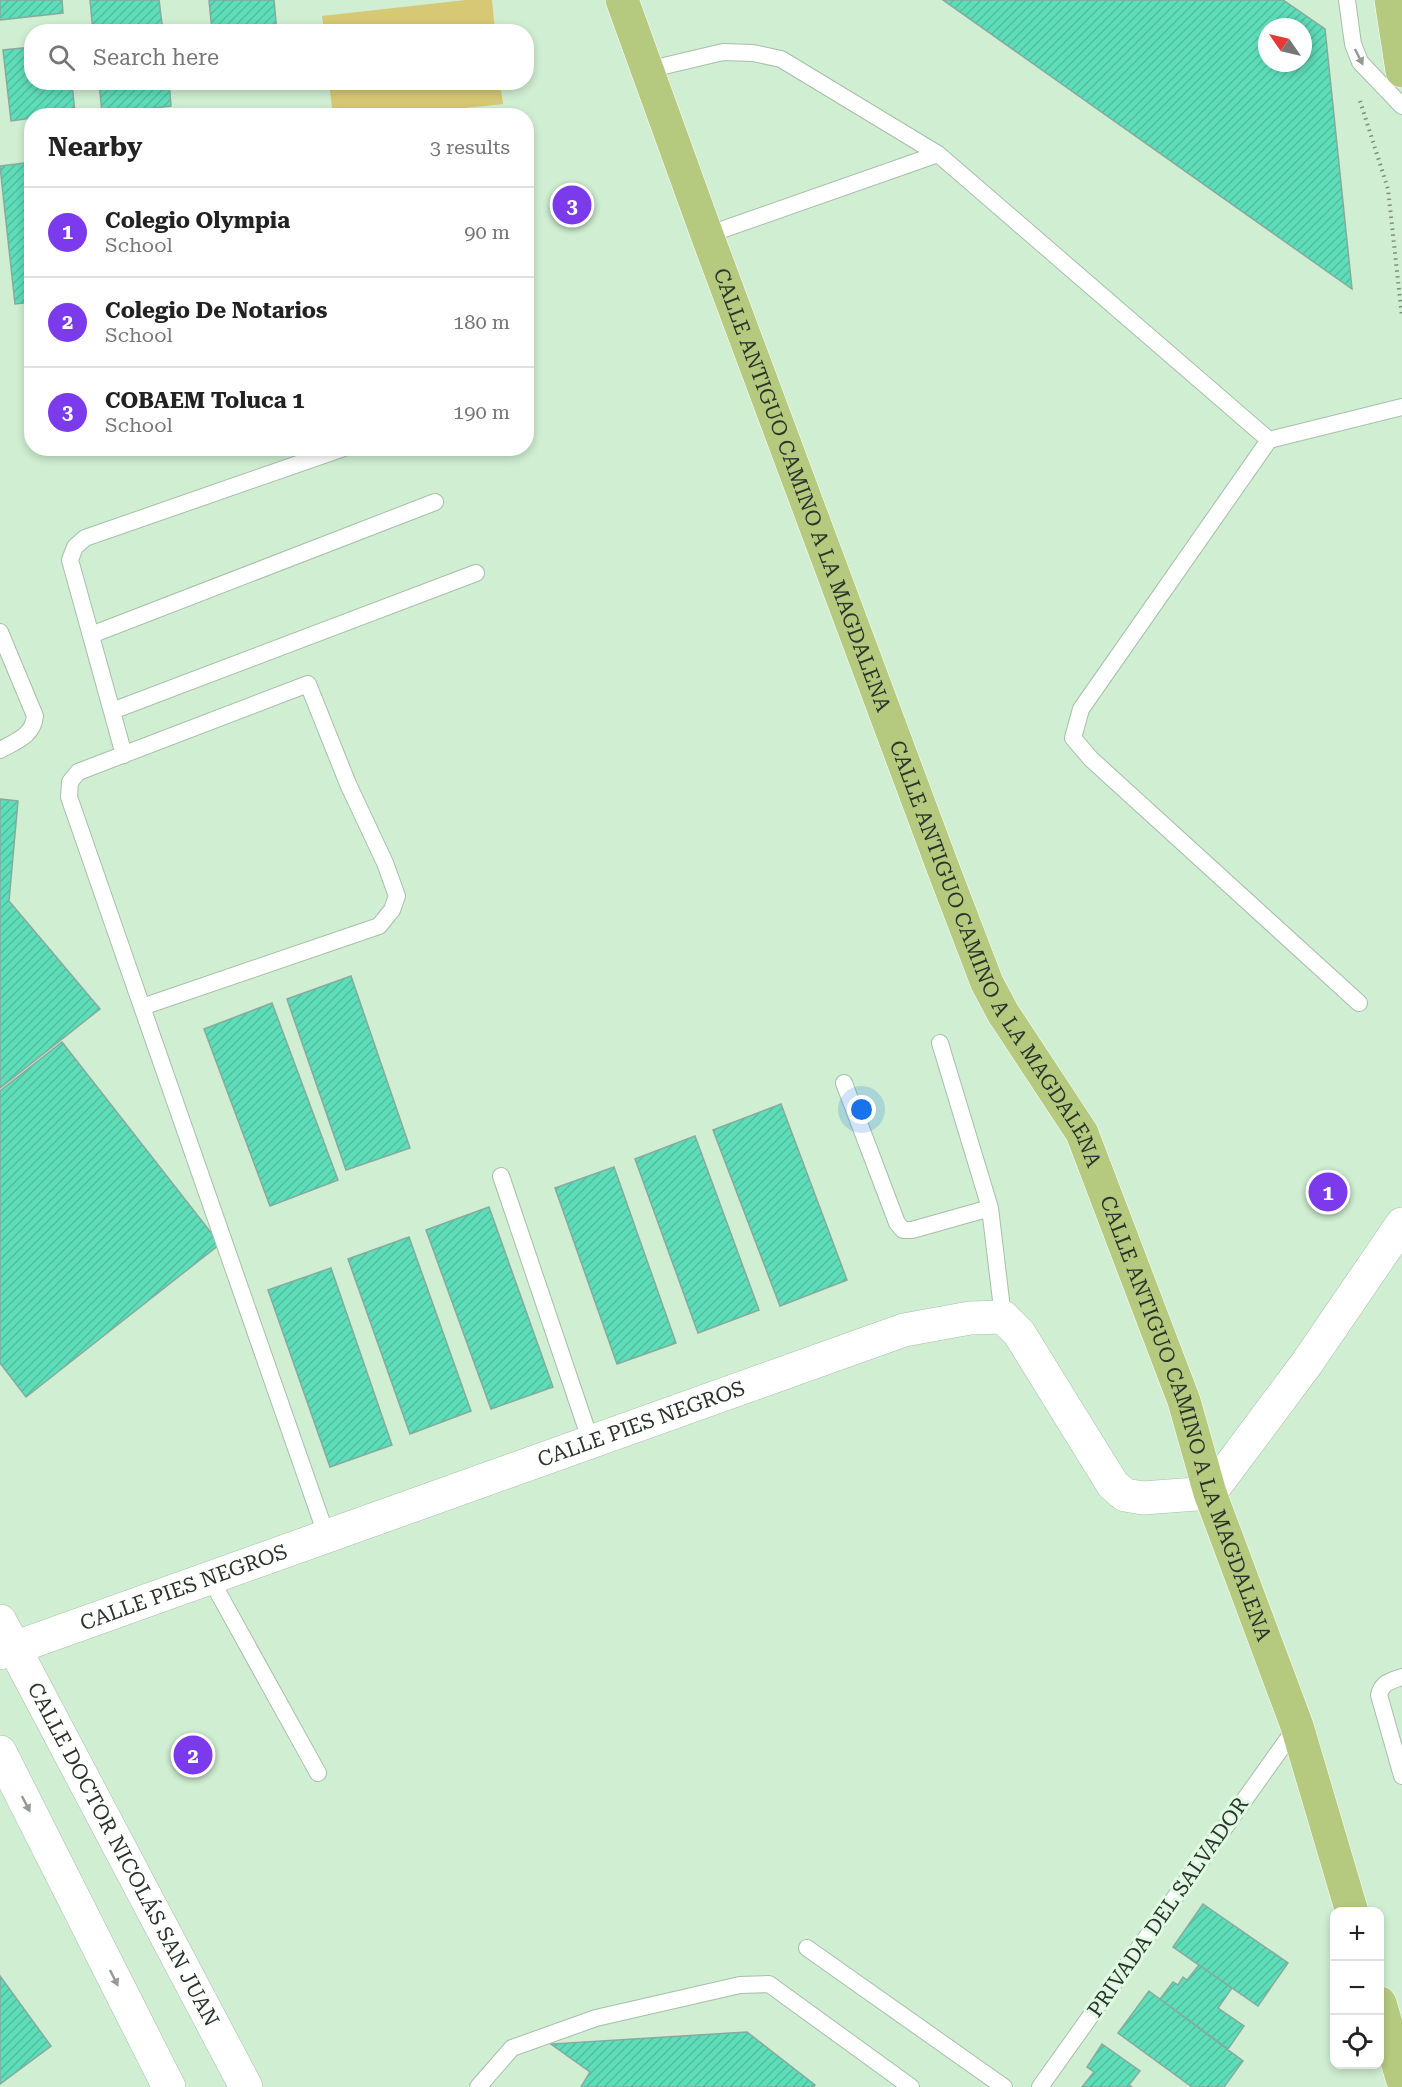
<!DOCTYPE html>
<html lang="en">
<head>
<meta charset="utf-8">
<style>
  body { margin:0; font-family:"Roboto Serif",serif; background:#f2f2f2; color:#222 }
  .controls { position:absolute; right:18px; bottom:18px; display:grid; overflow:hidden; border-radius:12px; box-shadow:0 3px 9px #0003 }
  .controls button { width:54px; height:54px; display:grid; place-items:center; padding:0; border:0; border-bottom:2px solid #e0e0e0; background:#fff; color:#222; font:30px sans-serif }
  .compass { position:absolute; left:1258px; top:18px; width:54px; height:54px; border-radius:50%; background:#fff; box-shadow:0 3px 9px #0003; rotate:304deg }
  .you { position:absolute; left:862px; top:1110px; width:21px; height:21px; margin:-15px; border:4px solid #fff; border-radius:50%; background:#1a73e8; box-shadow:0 0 0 9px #1a73e833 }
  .badge { display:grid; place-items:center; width:39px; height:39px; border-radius:50%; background:#7c3aed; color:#fff; font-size:20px; font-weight:700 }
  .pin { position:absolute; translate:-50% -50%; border:3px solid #fff; box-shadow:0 2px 6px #0006 }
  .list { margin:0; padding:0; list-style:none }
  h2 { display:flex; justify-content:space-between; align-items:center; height:78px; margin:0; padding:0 24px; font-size:26px }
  h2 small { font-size:20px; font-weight:400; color:#767676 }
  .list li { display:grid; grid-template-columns:39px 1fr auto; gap:18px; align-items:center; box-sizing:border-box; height:90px; padding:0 24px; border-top:2px solid #e0e0e0 }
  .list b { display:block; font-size:22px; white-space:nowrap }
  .list p { margin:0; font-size:20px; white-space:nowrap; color:#767676 }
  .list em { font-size:20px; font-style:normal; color:#767676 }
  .icon { flex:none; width:33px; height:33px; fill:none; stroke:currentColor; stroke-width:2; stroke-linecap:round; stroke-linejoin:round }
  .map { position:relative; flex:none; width:1402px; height:2087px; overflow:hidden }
  .search { position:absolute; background:#fff; box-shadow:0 3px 9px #0003; left:24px; top:24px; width:510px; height:66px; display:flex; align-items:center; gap:15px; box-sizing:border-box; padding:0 21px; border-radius:24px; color:#767676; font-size:22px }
  .panel { position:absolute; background:#fff; box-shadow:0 3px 9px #0003; left:24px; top:108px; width:510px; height:348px; border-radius:24px }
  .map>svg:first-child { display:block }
</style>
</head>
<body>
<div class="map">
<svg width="1402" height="2087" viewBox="0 0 1402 2087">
  <defs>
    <pattern id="building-hatch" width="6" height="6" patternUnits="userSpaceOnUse" patternTransform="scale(1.5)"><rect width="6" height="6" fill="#5eddb9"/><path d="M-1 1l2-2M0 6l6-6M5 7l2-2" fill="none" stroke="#52be9f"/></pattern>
  </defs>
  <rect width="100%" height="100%" fill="#dff9e2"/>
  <!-- built -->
  <path fill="#cfeed2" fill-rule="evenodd" d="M 0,0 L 1402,0 L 1402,2087 L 0,2087 ZM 1267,27 L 1303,27 L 1303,63 L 1267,63 ZM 32,32 L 526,32 L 526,82 L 32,82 ZM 32,116 L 526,116 L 526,448 L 32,448 ZM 1334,1912 L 1380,1912 L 1380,2064 L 1334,2064 Z"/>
  <!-- park -->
  <path fill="#d6c874" d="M 466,0 L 492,0 L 495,31 L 324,31 L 322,16 Z
    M 329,83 L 500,83 L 503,104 L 400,115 L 333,115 Z"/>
  <!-- building -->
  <path fill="url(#building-hatch)" stroke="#87aa9e" stroke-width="1.5" fill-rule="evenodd" d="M 0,0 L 62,0 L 63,13 L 0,20 Z
    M 90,0 L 159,0 L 163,32 L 93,32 Z
    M 209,0 L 274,0 L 277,32 L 212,32 Z
    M 943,0 L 1283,0 L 1325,29 L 1352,289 ZM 1267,27 L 1303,27 L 1303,63 L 1267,63 Z
    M 32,47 L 32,82 L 72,82 L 75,114 L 32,116 L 32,118 L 11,121 L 3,50 Z
    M 99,82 L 169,82 L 171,106 L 102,114 Z
    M 32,162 L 32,302 L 15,304 L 0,166 Z
    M 0,799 L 18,801 L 9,901 L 100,1009 L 0,1088 Z
    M 351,976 L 410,1148 L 346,1170 L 287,999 Z
    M 272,1003 L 338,1180 L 270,1206 L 204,1029 Z
    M 62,1042 L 220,1244 L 26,1397 L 0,1363 L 0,1091 Z
    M 781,1104 L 847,1280 L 780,1306 L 713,1130 Z
    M 695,1136 L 759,1310 L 698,1333 L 635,1159 Z
    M 614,1167 L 676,1343 L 617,1364 L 555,1188 Z
    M 489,1207 L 553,1387 L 491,1409 L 426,1230 Z
    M 409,1237 L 471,1411 L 410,1434 L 348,1259 Z
    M 331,1268 L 392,1445 L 330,1467 L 268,1290 Z
    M 1203,1904 L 1288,1963 L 1258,2006 L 1173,1947 Z
    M 1199,1965 L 1232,1988 L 1218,2008 L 1244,2026 L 1228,2049 L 1160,1999 L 1173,1982 L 1178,1985 L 1183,1977 L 1187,1980 Z
    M 0,1976 L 51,2046 L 0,2084 Z
    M 1149,1991 L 1243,2061 L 1224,2087 L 1192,2087 L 1118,2033 Z
    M 747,2032 L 815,2085 L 814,2087 L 581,2087 L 590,2072 L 551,2044 Z
    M 1102,2044 L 1140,2071 L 1129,2085 L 1132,2087 L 1082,2087 L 1094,2072 L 1087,2067 Z"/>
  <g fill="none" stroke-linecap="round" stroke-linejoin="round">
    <!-- lane casing -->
    <g stroke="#a7bfa9" stroke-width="18">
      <path id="lane" d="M 1347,0 L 1353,44 L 1360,62 L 1402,106
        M 647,70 L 723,52 L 753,53 L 781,59 L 938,154
        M 707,235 L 938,154 L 1269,440 L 1402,407
        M 1269,440 L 1081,709 L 1073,738 L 1091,759 L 1359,1003
        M 0,632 L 35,716 C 33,736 16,741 0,750
        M 91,635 L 435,502
        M 112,711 L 476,573
        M 124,755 L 70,560 L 75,547 L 85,538 L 344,448
        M 142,1007 L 379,926 L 392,910 L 397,896 L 385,863 L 348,784 L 308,684 L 78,772 L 70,782 L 69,797 L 142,1007 L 327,1537
        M 940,1043 L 990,1208
        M 844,1083 L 897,1223 L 903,1230 L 912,1230 L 990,1208 L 1003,1317
        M 501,1176 L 591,1442
        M 210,1578 L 318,1773
        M 1402,1677 C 1391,1681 1382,1682 1379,1695 L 1402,1776
        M 807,1948 L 1004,2087
        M 478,2087 L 512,2048 L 596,2018 L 740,1985 L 769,1984 L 911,2087
        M 1040,2087 L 1297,1726"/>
    </g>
    <!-- street casing -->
    <g stroke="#a7bfa9" stroke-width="34">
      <g id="street">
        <path id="s1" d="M 0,1621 L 246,2087"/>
        <path id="s2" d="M 0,1653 L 904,1330 L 970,1318 L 1003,1317 L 1019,1333 L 1113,1485 L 1125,1495 L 1143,1498 L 1210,1493 L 1307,1363 L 1402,1224"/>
        <path d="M 0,1752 L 169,2087"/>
      </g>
    </g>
    <!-- primary casing -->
    <g stroke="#fff" stroke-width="34">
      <g id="primary">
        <path id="s3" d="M 622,0 L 707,235 L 943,868 L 987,983 L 1003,1013 L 1082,1133 L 1184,1401 L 1210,1493 L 1297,1726 L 1352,1912"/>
        <path d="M 1391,0 L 1402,71"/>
        <path d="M 1380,2003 L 1402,2078"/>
      </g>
    </g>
    <!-- path -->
    <path stroke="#7e8f80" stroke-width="4" stroke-dasharray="1.5 4.5" stroke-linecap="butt" d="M 1360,101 L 1388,189 L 1402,317"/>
    <!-- lane -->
    <use href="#lane" stroke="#fff" stroke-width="16"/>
    <!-- street -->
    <use href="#street" stroke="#fff" stroke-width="33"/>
    <!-- primary -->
    <use href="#primary" stroke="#b6ca7f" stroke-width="33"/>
  </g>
  <!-- one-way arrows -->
  <defs><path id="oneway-solid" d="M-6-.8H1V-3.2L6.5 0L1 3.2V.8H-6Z" transform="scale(1.5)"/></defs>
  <g fill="#949a95">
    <use href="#oneway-solid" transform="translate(1359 57) rotate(63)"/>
    <use href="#oneway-solid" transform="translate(26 1804) rotate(63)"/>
    <use href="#oneway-solid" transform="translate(114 1978) rotate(63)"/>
  </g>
  <g text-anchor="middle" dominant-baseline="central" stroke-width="6" stroke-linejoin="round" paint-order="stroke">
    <!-- street labels -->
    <g font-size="21" fill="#2a342b" stroke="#dff9e2">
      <text stroke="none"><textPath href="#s3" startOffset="522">CALLE ANTIGUO CAMINO A LA MAGDALENA</textPath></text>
      <text stroke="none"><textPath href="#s3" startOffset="1026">CALLE ANTIGUO CAMINO A LA MAGDALENA</textPath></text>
      <text stroke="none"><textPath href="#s3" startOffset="1530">CALLE ANTIGUO CAMINO A LA MAGDALENA</textPath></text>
      <text stroke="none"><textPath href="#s2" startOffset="681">CALLE PIES NEGROS</textPath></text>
      <text stroke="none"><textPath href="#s2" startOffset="195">CALLE PIES NEGROS</textPath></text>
      <text stroke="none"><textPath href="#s1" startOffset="264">CALLE DOCTOR NICOLÁS SAN JUAN</textPath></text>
      <text transform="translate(1168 1907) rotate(-55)">PRIVADA DEL SALVADOR</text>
    </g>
  </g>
</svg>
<div class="controls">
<button>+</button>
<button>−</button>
<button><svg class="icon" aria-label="locate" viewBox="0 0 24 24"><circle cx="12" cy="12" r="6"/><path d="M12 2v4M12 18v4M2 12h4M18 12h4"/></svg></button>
</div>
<svg class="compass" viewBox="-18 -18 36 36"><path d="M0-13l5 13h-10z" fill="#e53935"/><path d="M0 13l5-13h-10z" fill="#767676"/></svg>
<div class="you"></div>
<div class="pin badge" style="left:1328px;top:1192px">1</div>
<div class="pin badge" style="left:193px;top:1755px">2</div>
<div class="pin badge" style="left:572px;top:205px">3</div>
<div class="search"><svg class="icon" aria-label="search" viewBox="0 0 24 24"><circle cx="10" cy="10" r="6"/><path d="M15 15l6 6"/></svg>Search here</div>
<section class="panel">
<h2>Nearby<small>3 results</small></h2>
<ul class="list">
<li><span class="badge">1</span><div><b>Colegio Olympia</b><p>School</p></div><em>90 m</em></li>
<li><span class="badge">2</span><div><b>Colegio De Notarios</b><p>School</p></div><em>180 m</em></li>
<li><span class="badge">3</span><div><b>COBAEM Toluca 1</b><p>School</p></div><em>190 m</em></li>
</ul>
</section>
</div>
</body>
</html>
